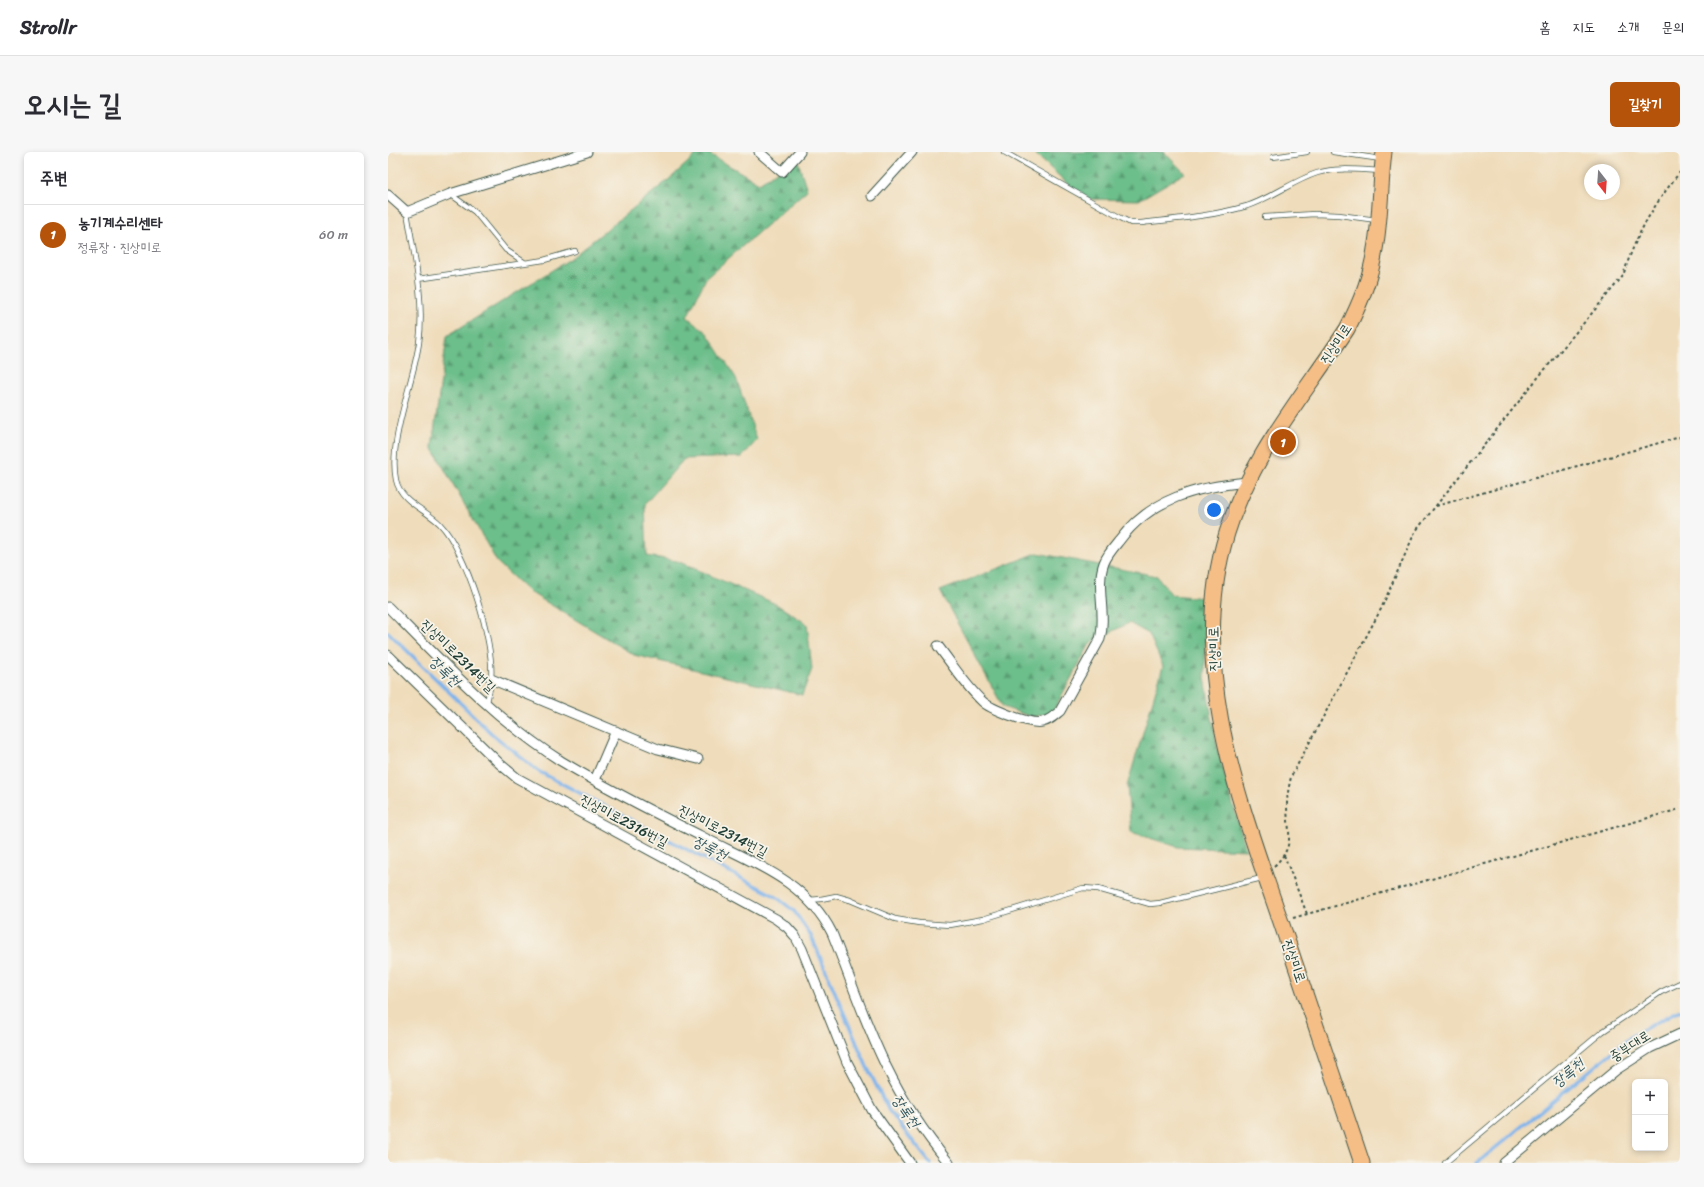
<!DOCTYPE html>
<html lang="ko">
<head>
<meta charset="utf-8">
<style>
  body { margin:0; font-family:Sriracha,"Poor Story",sans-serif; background:#f7f7f7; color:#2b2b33 }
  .controls { position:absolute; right:12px; bottom:12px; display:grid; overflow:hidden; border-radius:6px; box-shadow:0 2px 6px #0003 }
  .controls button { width:36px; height:36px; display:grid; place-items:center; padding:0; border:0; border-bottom:1px solid #e1e1e2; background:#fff; color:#2b2b33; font:20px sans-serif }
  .compass { position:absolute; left:1196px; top:12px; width:36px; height:36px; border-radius:50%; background:#fff; box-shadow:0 2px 6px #0003; rotate:163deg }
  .you { position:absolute; left:826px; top:358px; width:14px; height:14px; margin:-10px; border:3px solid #fff; border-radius:50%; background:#1a73e8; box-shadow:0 0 0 6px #1a73e833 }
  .badge { display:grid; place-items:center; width:26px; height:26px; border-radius:50%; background:#b45309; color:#fff; font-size:13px; font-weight:700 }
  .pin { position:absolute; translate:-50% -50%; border:2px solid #fff; box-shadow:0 1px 4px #0006 }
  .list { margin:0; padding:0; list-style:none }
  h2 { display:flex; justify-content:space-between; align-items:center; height:52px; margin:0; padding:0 16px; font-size:17px }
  h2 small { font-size:13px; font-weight:400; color:#7c7c81 }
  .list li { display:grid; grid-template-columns:26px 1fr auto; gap:12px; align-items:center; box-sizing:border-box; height:60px; padding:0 16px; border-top:1px solid #e1e1e2 }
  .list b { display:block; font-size:15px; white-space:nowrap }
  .list p { margin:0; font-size:13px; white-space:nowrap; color:#7c7c81 }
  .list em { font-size:13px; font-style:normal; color:#7c7c81 }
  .map { position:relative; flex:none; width:1292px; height:1011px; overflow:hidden; border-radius:6px }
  header { display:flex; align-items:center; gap:24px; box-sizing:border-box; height:56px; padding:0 20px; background:#fff; border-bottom:1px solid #e1e1e2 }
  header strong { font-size:19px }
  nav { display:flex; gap:22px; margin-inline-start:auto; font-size:14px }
  .intro { display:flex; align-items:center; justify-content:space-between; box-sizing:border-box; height:96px; padding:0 24px }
  h1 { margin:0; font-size:28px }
  .button { padding:10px 18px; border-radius:6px; background:#b45309; color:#fff; font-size:14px; font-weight:700 }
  main { display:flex; gap:24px; padding:0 24px }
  aside { flex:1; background:#fff; border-radius:6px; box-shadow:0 2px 6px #0003 }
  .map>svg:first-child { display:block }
</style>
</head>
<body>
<header>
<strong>Strollr</strong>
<nav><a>홈</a><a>지도</a><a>소개</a><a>문의</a></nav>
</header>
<div class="intro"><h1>오시는 길</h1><a class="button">길찾기</a></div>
<main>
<aside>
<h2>주변<small></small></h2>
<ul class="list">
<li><span class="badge">1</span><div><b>농기계수리센타</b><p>정류장 · 진상미로</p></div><em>60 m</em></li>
</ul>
</aside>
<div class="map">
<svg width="1292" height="1011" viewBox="0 0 1292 1011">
  <defs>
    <pattern id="forest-firs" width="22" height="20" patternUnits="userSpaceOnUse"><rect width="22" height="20" fill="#6cbe8a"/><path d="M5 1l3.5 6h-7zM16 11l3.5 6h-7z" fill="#589c72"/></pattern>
  </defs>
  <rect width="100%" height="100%" fill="#f7f3e8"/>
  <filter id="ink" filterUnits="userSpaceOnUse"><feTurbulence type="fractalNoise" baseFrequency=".025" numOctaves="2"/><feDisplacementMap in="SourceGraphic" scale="8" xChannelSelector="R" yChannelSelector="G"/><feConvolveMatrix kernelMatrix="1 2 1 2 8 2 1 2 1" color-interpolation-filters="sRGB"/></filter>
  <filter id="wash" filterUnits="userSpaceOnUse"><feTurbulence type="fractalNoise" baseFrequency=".012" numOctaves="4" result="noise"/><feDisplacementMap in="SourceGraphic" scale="16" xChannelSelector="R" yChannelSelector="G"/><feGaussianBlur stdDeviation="0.9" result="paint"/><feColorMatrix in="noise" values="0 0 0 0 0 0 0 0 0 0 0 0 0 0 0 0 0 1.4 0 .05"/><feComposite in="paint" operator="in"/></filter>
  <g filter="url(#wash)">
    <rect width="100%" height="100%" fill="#efdcba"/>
    <!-- forest -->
    <path fill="url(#forest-firs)" stroke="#467e5f" d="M 311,0 L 318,0 L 371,31 L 409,6 L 419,38 L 318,126 L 299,165 L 319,181 L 348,226 L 369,288 L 354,305 L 296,307 L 257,352 L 259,404 L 289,409 L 388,452 L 419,472 L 424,517 L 414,543 L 246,503 L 140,439 L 109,410 L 44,295 L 59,184 L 182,107 L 284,25 Z
      M 645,0 L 776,0 L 797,21 L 751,48 L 696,47 Z
      M 649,401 L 769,424 L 784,443 L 817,446 L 817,526 L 830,600 L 858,698 L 790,695 L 743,680 L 739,634 L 775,514 L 761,482 L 741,471 L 703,490 L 664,561 L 644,565 L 615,555 L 552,439 Z"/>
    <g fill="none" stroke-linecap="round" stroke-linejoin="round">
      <!-- stream -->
      <path stroke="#7db3ec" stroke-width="3.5" d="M 0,480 L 103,581 L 150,619 L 387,744 L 406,759 L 423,784 L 478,913 L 501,959 L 542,1011
        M 1089,1011 L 1245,883 L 1292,858"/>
    </g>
  </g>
  <g filter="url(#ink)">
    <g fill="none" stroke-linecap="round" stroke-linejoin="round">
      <!-- service casing -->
      <g stroke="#3e5548" stroke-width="6">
        <path id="service" d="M 616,0 L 733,66 L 743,71 L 753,71 C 789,67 825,64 859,54 C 883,46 905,29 929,21 C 949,15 972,18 993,19
          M 945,0 L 993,7
          M 885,5 L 919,0
          M 62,42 L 87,60 L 118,98 L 136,110
          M 19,60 C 26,103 37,148 31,191 C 25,232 0,289 8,328 C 13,350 37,357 52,372 C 78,399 107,490 103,527 C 103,535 100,543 99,551
          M 877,65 L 927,62 L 951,63 L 989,68
          M 30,127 L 156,108 L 187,99
          M 421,748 L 433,747 L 448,744 L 462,748 L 507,767 L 531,771 L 562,773 L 595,767 L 695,736 L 710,737 L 762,752 L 772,751 L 874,726
          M 1057,1011 L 1214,880 L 1273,840 L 1292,831"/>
      </g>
      <!-- minor casing -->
      <g stroke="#3e5548" stroke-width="11">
        <path id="minor" d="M 371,0 L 394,20 L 412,0
          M 0,43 L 19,60 L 62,42 L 199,0
          M 484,44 L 524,0
          M 0,455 C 54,510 108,568 173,609 C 218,636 265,660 311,683 C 362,710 417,727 444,781 C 462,825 477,872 498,914 C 515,949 536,981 561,1011
          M 550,494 C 564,512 577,533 594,549 C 602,557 643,573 654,570 C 661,569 666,564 672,559 L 712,487 C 719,462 707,435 716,411 C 719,403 726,395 731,389 C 763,346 809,335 859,330
          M 0,503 L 112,612 L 129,626 L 388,767 L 399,775 L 407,784 L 414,797 L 459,910 L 484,958 L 522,1011
          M 103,527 L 270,597 L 310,607
          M 207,628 L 228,579
          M 1116,1011 L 1228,918 L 1262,896 L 1292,882"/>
      </g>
      <!-- primary casing -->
      <g stroke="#3e5548" stroke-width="17">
        <path id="primary" d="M 974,1011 C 947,932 921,852 894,773 C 851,648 798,514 839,381 C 862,305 916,243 959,177 C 972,152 983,126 987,97 C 993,65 992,32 996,0"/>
      </g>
      <!-- path -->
      <path stroke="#3e5548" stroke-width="2" stroke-dasharray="3 3" stroke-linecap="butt" d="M 1048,354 L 1292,285
        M 896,703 L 919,762
        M 886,714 C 909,693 899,679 899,653 C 899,643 901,634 903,625 L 993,457 L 1027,380 L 1148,228 L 1235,124 C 1248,82 1265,54 1292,20
        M 905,766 L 1292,657"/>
      <!-- service -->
      <use href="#service" stroke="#fff" stroke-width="4.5"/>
      <!-- minor -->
      <use href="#minor" stroke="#fff" stroke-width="9"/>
      <!-- primary -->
      <use href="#primary" stroke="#f6be87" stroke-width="15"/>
    </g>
  </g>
  <g text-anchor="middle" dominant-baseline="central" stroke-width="3.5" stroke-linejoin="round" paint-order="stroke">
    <!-- street labels -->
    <g font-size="14" fill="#1f3d34" stroke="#f7f3e8">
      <text transform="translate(948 192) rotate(-57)">진상미로</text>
      <text transform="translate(826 497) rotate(-91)">진상미로</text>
      <text transform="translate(70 504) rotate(44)">진상미로2314번길</text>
      <text transform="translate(236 669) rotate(28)">진상미로2316번길</text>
      <text transform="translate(335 679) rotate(27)">진상미로2314번길</text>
      <text transform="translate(906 809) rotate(71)">진상미로</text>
      <text transform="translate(1242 894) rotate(-33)">중부대로</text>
    </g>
    <!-- water labels -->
    <g font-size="15" font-style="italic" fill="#365a62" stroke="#f7f3e8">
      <text transform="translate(57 519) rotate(44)">장록천</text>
      <text transform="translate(322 696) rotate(28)">장록천</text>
      <text transform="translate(1180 921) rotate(-39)">장록천</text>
      <text transform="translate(518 959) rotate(55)">장록천</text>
    </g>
  </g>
</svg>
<div class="controls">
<button>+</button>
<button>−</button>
</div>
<svg class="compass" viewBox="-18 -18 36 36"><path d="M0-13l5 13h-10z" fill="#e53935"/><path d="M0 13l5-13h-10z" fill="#7c7c81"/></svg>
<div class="you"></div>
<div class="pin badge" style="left:895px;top:290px">1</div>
</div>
</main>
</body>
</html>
